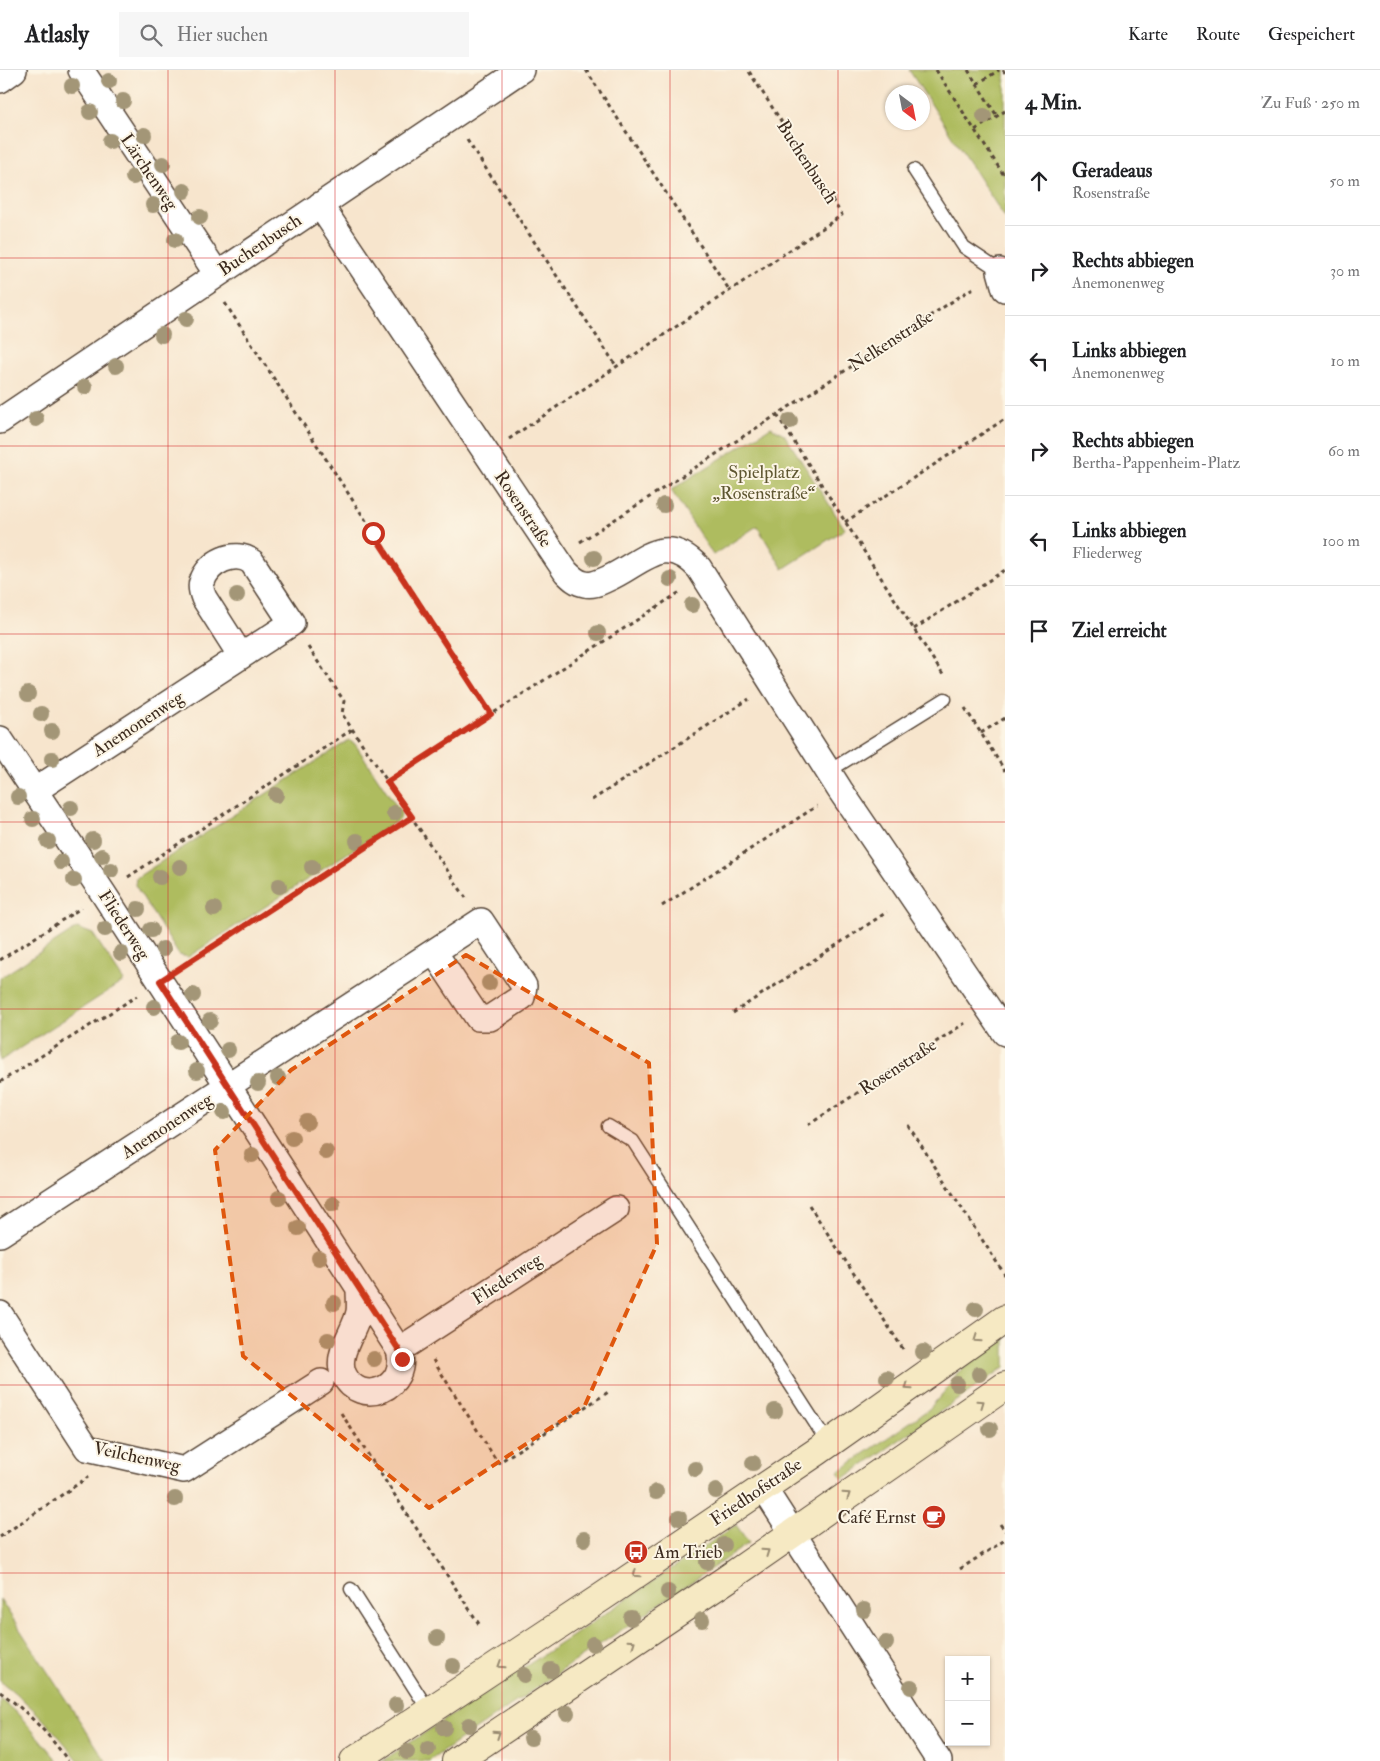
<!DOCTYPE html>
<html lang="de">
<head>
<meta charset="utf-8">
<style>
  body { margin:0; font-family:"IM FELL Double Pica",serif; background:#f6f6f6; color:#202124 }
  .controls { position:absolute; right:15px; bottom:15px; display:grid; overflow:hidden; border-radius:0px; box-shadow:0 1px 4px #0004 }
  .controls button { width:45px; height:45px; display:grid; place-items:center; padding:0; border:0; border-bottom:1px solid #e0e0e0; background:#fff; color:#202124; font:25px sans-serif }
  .compass { position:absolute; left:885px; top:15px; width:45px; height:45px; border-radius:50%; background:#fff; box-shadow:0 1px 4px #0004; rotate:148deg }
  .stop { position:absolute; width:15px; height:15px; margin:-11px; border:4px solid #c8321e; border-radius:50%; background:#fff }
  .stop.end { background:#c8321e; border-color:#fff; box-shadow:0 1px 5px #0008 }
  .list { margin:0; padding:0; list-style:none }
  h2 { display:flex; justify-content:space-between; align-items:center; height:65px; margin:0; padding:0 20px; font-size:21px }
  h2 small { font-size:16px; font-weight:400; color:#757577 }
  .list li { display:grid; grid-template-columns:32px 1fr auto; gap:15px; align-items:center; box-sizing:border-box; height:90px; padding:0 20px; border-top:1px solid #e0e0e0 }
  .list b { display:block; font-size:19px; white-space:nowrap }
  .list p { margin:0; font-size:16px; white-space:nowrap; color:#757577 }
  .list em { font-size:16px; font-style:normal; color:#757577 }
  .icon { flex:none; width:28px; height:28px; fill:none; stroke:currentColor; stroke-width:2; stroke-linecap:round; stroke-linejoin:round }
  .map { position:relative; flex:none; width:1005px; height:1691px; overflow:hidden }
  header { display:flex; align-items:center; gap:30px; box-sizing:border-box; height:70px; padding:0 25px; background:#fff; border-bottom:1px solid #e0e0e0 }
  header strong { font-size:24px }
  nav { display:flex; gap:28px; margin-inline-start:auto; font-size:18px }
  .search { width:350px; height:45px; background:#f6f6f6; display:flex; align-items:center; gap:12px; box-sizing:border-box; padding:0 18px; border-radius:0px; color:#757577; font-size:19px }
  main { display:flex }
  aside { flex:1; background:#fff }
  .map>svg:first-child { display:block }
</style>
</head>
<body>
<header>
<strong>Atlasly</strong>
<div class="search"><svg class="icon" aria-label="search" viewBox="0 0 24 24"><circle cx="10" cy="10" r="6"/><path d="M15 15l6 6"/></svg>Hier suchen</div>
<nav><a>Karte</a><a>Route</a><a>Gespeichert</a></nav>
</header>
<main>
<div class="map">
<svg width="1005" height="1691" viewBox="0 0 1005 1691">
  <rect width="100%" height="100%" fill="#fcf5e5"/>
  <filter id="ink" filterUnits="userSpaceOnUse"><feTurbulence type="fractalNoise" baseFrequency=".02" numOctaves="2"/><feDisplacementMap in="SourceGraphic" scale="10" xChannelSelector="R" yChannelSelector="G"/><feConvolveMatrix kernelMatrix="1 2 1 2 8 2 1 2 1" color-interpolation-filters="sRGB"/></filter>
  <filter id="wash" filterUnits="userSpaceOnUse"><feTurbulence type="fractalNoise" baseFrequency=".0096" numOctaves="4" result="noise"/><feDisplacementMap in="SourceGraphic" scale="20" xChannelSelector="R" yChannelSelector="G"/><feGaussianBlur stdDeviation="1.12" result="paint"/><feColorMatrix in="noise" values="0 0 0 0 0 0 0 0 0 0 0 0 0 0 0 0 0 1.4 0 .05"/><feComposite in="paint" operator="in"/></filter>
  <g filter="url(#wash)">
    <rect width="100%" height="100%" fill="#f7e5cd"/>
    <!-- green -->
    <path fill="#aebc5e" stroke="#74733e" d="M 909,0 L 1005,0 L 1005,148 Z
      M 771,357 L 784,364 L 845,459 L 783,499 L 757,456 L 713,485 L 671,420 Z
      M 349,670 L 355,674 L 401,743 L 400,749 L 188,887 L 179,885 L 135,815 L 136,808 Z
      M 77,858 L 93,864 L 124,911 L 0,991 L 0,908 Z
      M 1005,1269 L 1005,1297 L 843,1409 L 838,1402 L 929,1339 L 952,1313 L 957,1303 Z
      M 736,1455 L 749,1473 L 429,1691 L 382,1691 L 587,1556 Z
      M 0,1529 L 106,1691 L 79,1691 C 56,1662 30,1633 0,1611 Z
      M 0,1629 L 20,1646 L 58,1691 L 0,1691 Z"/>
  </g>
  <g filter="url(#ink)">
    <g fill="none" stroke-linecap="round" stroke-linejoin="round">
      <!-- service casing -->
      <g stroke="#574638" stroke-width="15">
        <path id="service" d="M 914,100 L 964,177 L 1000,201
          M 829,701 L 945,629
          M 608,1056 L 633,1071 L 828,1373
          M 351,1519 L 429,1641"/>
      </g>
      <!-- minor casing -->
      <g stroke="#574638" stroke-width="28">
        <path id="minor" d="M 81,0 L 217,204
          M 0,10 L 14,0
          M 320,135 L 566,502 C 572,508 577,513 585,514 C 593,516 600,512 607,509 C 642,494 664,460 699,498 L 840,720 L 1005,963
          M 1000,201 L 1005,219
          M 0,351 L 521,0
          M 0,669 L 103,823 L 399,1280 C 410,1319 360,1338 344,1305 C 334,1285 355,1262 359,1242 C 360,1235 359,1227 359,1219
          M 34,721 L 292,553 L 252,492 C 235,479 208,492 202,512 C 200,517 202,523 204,528 L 241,586
          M 0,1164 L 481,851 L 524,916 L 522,927 L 490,948 L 478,948 L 434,882
          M 0,1244 L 87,1378 L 184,1400 L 321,1312
          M 399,1280 L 616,1139
          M 763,1417 L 939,1691"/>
      </g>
      <!-- secondary casing -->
      <g stroke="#574638" stroke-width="30">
        <path id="secondary" d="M 354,1691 L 602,1527 L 818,1381 L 1005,1249
          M 456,1691 L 727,1509 L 1005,1316"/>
      </g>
      <!-- path -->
      <path stroke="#574638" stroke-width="3" stroke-dasharray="4 4" stroke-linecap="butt" d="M 586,0 L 730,221
        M 936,0 L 1005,107
        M 968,0 L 997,46
        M 1003,0 L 1005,3
        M 977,14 L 999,0
        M 975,60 L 1005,41
        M 467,70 L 617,297
        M 225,233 L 491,644
        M 777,345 L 945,608
        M 509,369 L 842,145 L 748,0
        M 845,452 L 1005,349
        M 580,472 L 976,216
        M 914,559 L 1005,500
        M 308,577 L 344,631 L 342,644 L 466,828
        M 965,638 L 1005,701
        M 981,663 L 1005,648
        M 387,712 L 680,522
        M 592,730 L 749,629
        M 128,807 L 353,659
        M 662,836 L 817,736
        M 0,890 L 81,838
        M 184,895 L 412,747
        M 733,943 L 887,842
        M 0,1012 L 137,926
        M 808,1055 L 965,953
        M 908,1055 L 1005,1205
        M 809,1135 L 905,1282
        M 433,1290 L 498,1393 L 610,1321
        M 341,1343 L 481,1557
        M 1000,1454 L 1005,1461
        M 0,1467 L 88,1407
        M 960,1499 L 1005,1470
        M 0,1622 C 26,1640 50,1665 68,1691"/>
      <!-- service -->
      <use href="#service" stroke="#fff" stroke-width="12"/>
      <!-- minor -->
      <use href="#minor" stroke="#fff" stroke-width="25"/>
      <!-- secondary -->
      <use href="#secondary" stroke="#f6e9c3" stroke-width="28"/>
    </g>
    <!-- trees -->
    <g fill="#a39677">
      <circle cx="109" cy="11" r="8"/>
      <circle cx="72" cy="16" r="8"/>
      <circle cx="123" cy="31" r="8"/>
      <circle cx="90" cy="42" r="8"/>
      <circle cx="984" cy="46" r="8"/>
      <circle cx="144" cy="65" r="8"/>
      <circle cx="110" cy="71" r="8"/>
      <circle cx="163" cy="94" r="8"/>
      <circle cx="133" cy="107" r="8"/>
      <circle cx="184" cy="121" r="8"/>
      <circle cx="153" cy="135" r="8"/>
      <circle cx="200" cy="147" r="8"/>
      <circle cx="175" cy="170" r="8"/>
      <circle cx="186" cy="249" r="8"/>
      <circle cx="162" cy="265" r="8"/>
      <circle cx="116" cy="296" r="8"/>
      <circle cx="85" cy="317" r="8"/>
      <circle cx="36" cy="349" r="8"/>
      <circle cx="790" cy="351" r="8"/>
      <circle cx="664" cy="435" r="8"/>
      <circle cx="594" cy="488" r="8"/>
      <circle cx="670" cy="509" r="8"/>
      <circle cx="237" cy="525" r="8"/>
      <circle cx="692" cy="535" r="8"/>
      <circle cx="598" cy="563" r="8"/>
      <circle cx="28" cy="624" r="8"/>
      <circle cx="41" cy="644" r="8"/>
      <circle cx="52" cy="661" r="8"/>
      <circle cx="52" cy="689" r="8"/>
      <circle cx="276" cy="725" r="8"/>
      <circle cx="18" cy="727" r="8"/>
      <circle cx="71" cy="738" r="8"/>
      <circle cx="394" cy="743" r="8"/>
      <circle cx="33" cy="749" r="8"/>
      <circle cx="93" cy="770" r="8"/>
      <circle cx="48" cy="771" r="8"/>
      <circle cx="357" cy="771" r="8"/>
      <circle cx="102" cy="786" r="8"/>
      <circle cx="61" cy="792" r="8"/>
      <circle cx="180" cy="797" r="8"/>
      <circle cx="312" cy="797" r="8"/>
      <circle cx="111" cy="800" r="8"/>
      <circle cx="160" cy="807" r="8"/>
      <circle cx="74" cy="810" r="8"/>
      <circle cx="279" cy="816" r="8"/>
      <circle cx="138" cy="839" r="8"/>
      <circle cx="214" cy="839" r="8"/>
      <circle cx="105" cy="859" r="8"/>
      <circle cx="151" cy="860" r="8"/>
      <circle cx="163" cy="879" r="8"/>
      <circle cx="121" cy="883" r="8"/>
      <circle cx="489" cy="913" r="8"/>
      <circle cx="193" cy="925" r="8"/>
      <circle cx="154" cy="937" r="8"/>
      <circle cx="210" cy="951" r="8"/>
      <circle cx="178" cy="972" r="8"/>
      <circle cx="228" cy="980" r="8"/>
      <circle cx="197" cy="1001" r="8"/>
      <circle cx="278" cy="1008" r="8"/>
      <circle cx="258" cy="1013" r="8"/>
      <circle cx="224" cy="1042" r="8"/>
      <circle cx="307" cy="1052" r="8"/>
      <circle cx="292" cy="1068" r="8"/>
      <circle cx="326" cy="1082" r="8"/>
      <circle cx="252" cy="1085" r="8"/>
      <circle cx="279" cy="1128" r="8"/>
      <circle cx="333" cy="1134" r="8"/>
      <circle cx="298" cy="1158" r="8"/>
      <circle cx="319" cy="1188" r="8"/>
      <circle cx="334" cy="1233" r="8"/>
      <circle cx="976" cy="1239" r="8"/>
      <circle cx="328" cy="1270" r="8"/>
      <circle cx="923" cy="1282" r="8"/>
      <circle cx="374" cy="1289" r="8"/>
      <circle cx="979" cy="1304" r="8"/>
      <circle cx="887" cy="1308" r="8"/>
      <circle cx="957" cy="1314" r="8"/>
      <circle cx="775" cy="1341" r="8"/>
      <circle cx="990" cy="1359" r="8"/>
      <circle cx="753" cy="1393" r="8"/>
      <circle cx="695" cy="1399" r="8"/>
      <circle cx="716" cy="1421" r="8"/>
      <circle cx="656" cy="1422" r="8"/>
      <circle cx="175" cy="1429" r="8"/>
      <circle cx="679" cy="1448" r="8"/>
      <circle cx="584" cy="1469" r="8"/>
      <circle cx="724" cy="1475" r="8"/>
      <circle cx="707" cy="1492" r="8"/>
      <circle cx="668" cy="1522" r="8"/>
      <circle cx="864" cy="1540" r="8"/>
      <circle cx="631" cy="1548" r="8"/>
      <circle cx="702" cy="1550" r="8"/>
      <circle cx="437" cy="1568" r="8"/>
      <circle cx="886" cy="1573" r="8"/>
      <circle cx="593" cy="1574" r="8"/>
      <circle cx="453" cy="1596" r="8"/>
      <circle cx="551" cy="1600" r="8"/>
      <circle cx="524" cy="1605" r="8"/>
      <circle cx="911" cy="1617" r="8"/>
      <circle cx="396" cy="1635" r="8"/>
      <circle cx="567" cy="1643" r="8"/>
      <circle cx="469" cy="1655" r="8"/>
      <circle cx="444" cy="1658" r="8"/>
      <circle cx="531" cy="1668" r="8"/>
      <circle cx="428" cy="1679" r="8"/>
      <circle cx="407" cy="1682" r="8"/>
    </g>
    <!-- one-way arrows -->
    <defs><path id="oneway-chevron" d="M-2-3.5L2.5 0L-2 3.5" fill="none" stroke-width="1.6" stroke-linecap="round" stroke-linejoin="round" transform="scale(1.25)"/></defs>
    <g stroke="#988a70">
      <use href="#oneway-chevron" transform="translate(977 1269) rotate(145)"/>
      <use href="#oneway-chevron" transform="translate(908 1317) rotate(145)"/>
      <use href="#oneway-chevron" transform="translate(981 1333) rotate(-35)"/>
      <use href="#oneway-chevron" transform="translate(847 1425) rotate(-34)"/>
      <use href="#oneway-chevron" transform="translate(766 1482) rotate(-35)"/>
      <use href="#oneway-chevron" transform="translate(636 1504) rotate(146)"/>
      <use href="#oneway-chevron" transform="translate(632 1573) rotate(-34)"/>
      <use href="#oneway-chevron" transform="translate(501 1595) rotate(147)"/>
      <use href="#oneway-chevron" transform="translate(497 1664) rotate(-34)"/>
    </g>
  </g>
  <g fill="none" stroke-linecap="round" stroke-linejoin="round" filter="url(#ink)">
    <!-- route -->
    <path stroke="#c8321e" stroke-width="6" d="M 373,463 L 491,644 L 387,712 L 412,747 L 160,911 L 399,1280 L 402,1289"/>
  </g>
  <!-- marked area -->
  <path fill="#df570d" fill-opacity="0.2" stroke="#df570d" stroke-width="4" stroke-dasharray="10 6" stroke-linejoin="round" d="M 466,885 L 649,993 L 657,1174 L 585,1335 L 429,1438 L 243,1286 L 215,1080 L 291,1000 Z"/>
  <!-- grid -->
  <path fill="none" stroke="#d62828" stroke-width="1" stroke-opacity="0.55" d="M 168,0 L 168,1691M 335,0 L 335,1691M 502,0 L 502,1691M 670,0 L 670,1691M 838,0 L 838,1691M 0,188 L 1005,188M 0,376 L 1005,376M 0,564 L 1005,564M 0,752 L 1005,752M 0,939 L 1005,939M 0,1127 L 1005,1127M 0,1315 L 1005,1315M 0,1503 L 1005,1503"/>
  <!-- icons -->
  <defs>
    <g id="cafe-disc" transform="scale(1.25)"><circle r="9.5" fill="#c8321e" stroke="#fcf5e5"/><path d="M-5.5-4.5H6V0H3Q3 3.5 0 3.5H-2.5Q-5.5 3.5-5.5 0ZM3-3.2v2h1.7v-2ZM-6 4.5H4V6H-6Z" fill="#fff"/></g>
    <g id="bus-disc" transform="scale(1.25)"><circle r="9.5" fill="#c8321e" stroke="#fcf5e5"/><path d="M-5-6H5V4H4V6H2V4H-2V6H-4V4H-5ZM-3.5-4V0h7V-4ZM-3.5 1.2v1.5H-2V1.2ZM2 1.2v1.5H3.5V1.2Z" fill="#fff"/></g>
  </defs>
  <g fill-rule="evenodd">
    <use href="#cafe-disc" x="934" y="1447"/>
    <use href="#bus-disc" x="636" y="1482"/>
  </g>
  <g text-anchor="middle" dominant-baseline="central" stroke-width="4" stroke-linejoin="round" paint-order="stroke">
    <!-- street labels -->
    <g font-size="18" fill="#3b2a1e" stroke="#fcf5e5">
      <text transform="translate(807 92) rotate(57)">Buchenbusch</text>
      <text transform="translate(149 102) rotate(56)">Lärchenweg</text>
      <text transform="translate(260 175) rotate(-34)">Buchenbusch</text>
      <text transform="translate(891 271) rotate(-33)">Nelkenstraße</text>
      <text transform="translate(523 439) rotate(56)">Rosenstraße</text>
      <text transform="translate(138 654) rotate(-33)">Anemonenweg</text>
      <text transform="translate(124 855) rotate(57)">Fliederweg</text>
      <text transform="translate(898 997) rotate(-33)">Rosenstraße</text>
      <text transform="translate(167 1056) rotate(-33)">Anemonenweg</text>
      <text transform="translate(507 1209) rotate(-33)">Fliederweg</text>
      <text transform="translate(137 1387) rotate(12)">Veilchenweg</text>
      <text transform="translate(756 1422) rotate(-34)">Friedhofstraße</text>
    </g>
    <!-- park labels -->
    <g font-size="18" fill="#5e5631" stroke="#fcf5e5">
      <text x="764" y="402">Spielplatz<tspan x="764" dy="21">„Rosenstraße“</tspan></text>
    </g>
    <!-- poi labels -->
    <g font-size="18" fill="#3b2a1e" stroke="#fcf5e5" text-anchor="end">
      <text x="916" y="1447">Café Ernst</text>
      <text x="654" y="1482" text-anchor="start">Am Trieb</text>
    </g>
  </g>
</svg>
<div class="controls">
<button>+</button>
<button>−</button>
</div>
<svg class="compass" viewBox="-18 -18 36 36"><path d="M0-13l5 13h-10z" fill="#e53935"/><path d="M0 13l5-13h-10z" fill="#757577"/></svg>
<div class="stop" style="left:373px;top:463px"></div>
<div class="stop end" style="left:402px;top:1289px"></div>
</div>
<aside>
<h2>4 Min.<small>Zu Fuß · 250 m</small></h2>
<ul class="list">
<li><svg class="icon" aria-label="ahead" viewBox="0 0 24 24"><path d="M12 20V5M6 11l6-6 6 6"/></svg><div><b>Geradeaus</b><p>Rosenstraße</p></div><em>50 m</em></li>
<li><svg class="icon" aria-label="right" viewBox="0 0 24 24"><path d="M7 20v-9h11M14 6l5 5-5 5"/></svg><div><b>Rechts abbiegen</b><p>Anemonenweg</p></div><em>30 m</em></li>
<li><svg class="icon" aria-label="left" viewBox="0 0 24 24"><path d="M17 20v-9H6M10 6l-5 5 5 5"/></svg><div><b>Links abbiegen</b><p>Anemonenweg</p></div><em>10 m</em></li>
<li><svg class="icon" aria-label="right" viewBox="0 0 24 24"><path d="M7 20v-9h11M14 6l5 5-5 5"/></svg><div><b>Rechts abbiegen</b><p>Bertha-Pappenheim-Platz</p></div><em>60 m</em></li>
<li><svg class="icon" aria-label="left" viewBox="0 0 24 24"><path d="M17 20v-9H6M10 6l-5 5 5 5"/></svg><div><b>Links abbiegen</b><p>Fliederweg</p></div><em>100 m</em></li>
<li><svg class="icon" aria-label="arrive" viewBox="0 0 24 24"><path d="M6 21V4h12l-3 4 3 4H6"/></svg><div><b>Ziel erreicht</b></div></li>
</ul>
</aside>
</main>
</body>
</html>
